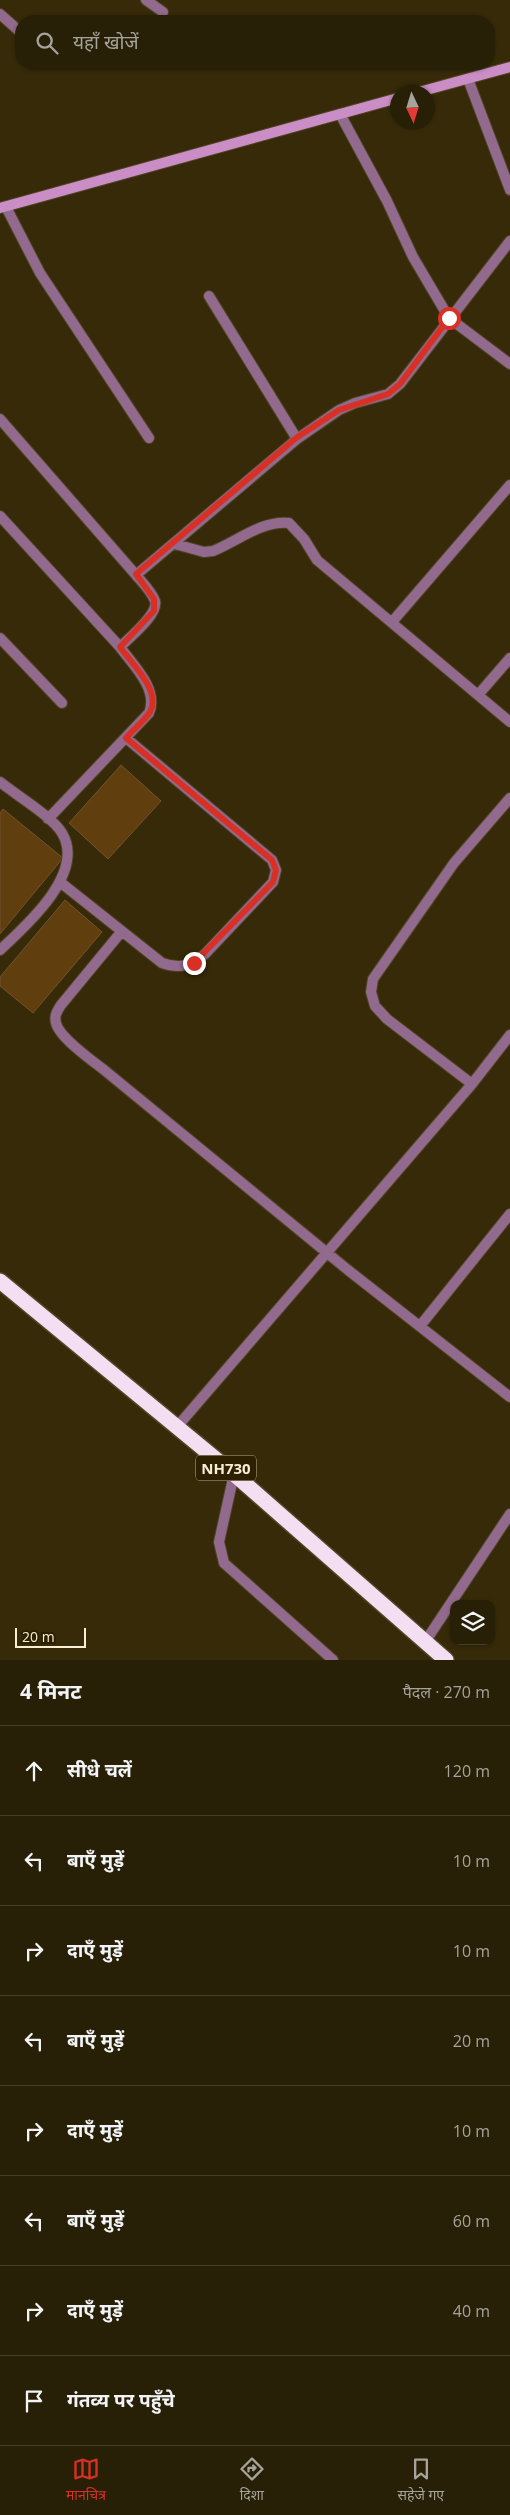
<!DOCTYPE html>
<html lang="hi">
<head>
<meta charset="utf-8">
<style>
  body { margin:0; font-family:"Open Sans","Noto Sans Devanagari",sans-serif; background:#302810; color:#f1f3f6 }
  .controls { position:absolute; right:15px; bottom:15px; display:grid; overflow:hidden; border-radius:10px; box-shadow:0 1px 4px #0004 }
  .controls button { width:45px; height:45px; display:grid; place-items:center; padding:0; border:0; border-bottom:1px solid #443e28; background:#282006; color:#f1f3f6; font:25px sans-serif }
  .compass { position:absolute; left:390px; top:85px; width:45px; height:45px; border-radius:50%; background:#282006; box-shadow:0 1px 4px #0004; rotate:176deg }
  .scale { position:absolute; left:15px; bottom:12px; width:71px; box-sizing:border-box; padding-left:5px; border:2px solid #f7eed7; border-top:0; font-size:14px; line-height:18px; white-space:nowrap; color:#f7eed7; -webkit-text-stroke:4px #2c2000; paint-order:stroke }
  .stop { position:absolute; width:15px; height:15px; margin:-11px; border:4px solid #d93025; border-radius:50%; background:#fff }
  .stop.end { background:#d93025; border-color:#fff; box-shadow:0 1px 5px #0008 }
  .list { margin:0; padding:0; list-style:none }
  h2 { display:flex; justify-content:space-between; align-items:center; height:65px; margin:0; padding:0 20px; font-size:21px }
  h2 small { font-size:16px; font-weight:400; color:#a5a39b }
  .list li { display:grid; grid-template-columns:32px 1fr auto; gap:15px; align-items:center; box-sizing:border-box; height:90px; padding:0 20px; border-top:1px solid #443e28 }
  .list b { display:block; font-size:19px; white-space:nowrap }
  .list em { font-size:16px; font-style:normal; color:#a5a39b }
  .icon { flex:none; width:28px; height:28px; fill:none; stroke:currentColor; stroke-width:2; stroke-linecap:round; stroke-linejoin:round }
  .map { position:relative; flex:none; width:510px; height:1660px; overflow:hidden }
  .search { position:absolute; background:#282006; box-shadow:0 1px 4px #0004; left:15px; right:15px; top:15px; height:55px; display:flex; align-items:center; gap:12px; box-sizing:border-box; padding:0 18px; border-radius:20px; color:#a5a39b; font-size:19px }
  .sheet { height:785px; background:#282006 }
  nav { display:flex; justify-content:space-around; align-items:center; box-sizing:border-box; height:70px; border-top:1px solid #443e28; background:#282006; font-size:14px; color:#a5a39b }
  nav a { display:grid; justify-items:center; gap:2px }
  nav .on { color:#d93025 }
  .map>svg:first-child { display:block }
</style>
</head>
<body>
<div class="map">
<svg width="510" height="1660" viewBox="0 0 510 1660">
  <rect width="100%" height="100%" fill="#362a08"/>
  <!-- building -->
  <path fill="#613e0d" stroke="#715430" d="M 121,765 L 161,801 L 108,859 L 69,823 Z
    M 3,809 L 63,858 L 0,934 L 0,813 Z
    M 65,900 L 102,932 L 33,1013 L 0,986 L 0,977 Z"/>
  <g fill="none" stroke-linecap="round" stroke-linejoin="round">
    <!-- street casing -->
    <g stroke="#514525" stroke-width="12">
      <path id="street" d="M 146,0 L 163,12
        M 0,14 L 18,30
        M 468,79 L 510,190
        M 340,114 L 387,201 L 413,257 L 449,318 L 510,364
        M 6,207 L 40,273 L 149,438
        M 209,296 L 297,439
        M 0,419 L 136,575 C 142,582 152,592 155,601 C 159,614 129,638 120,647 C 133,665 159,689 149,713 L 48,819
        M 0,516 L 120,647
        M 175,544 L 204,552 L 213,551 C 238,541 262,520 289,523 L 304,539 L 317,560 L 510,722
        M 136,575 L 297,439 L 339,410 L 355,403 L 388,394 L 400,384 L 510,241
        M 392,622 L 510,485
        M 0,638 L 62,703
        M 478,695 L 510,658
        M 0,782 C 16,795 53,817 62,833 C 86,873 27,925 0,950
        M 60,882 L 162,963 C 180,969 191,966 205,954 L 273,882 L 276,870 L 272,860 L 126,738
        M 122,931 L 61,1005 C 57,1011 54,1016 56,1023 C 59,1037 91,1060 103,1069 L 348,1270 L 510,1397
        M 472,1084 L 387,1019 L 375,1006 L 371,992 L 373,979 L 454,863 L 510,798
        M 420,1326 L 510,1214
        M 176,1428 L 472,1084 L 510,1035
        M 234,1474 L 219,1542 L 224,1563 L 333,1660
        M 425,1642 L 510,1514"/>
    </g>
    <!-- secondary casing -->
    <g stroke="#514525" stroke-width="12">
      <path id="secondary" d="M 419,92 L 510,67
        M 0,208 L 398,98"/>
    </g>
    <!-- highway casing -->
    <g stroke="#514525" stroke-width="18">
      <path id="highway" d="M 0,1281 L 234,1474 L 446,1660"/>
    </g>
    <!-- street -->
    <use href="#street" stroke="#916a8e" stroke-width="10"/>
    <!-- secondary -->
    <use href="#secondary" stroke="#cb8dc6" stroke-width="10"/>
    <!-- highway -->
    <use href="#highway" stroke="#f3dff1" stroke-width="15"/>
  </g>
  <g fill="none" stroke-linecap="round" stroke-linejoin="round">
    <!-- route -->
    <path stroke="#d93025" stroke-width="6" d="M 194,963 L 273,882 L 276,870 L 272,860 L 126,738 C 133,730 144,721 150,712 C 162,691 131,663 120,647 L 154,611 L 154,599 L 136,574 L 296,438 L 339,410 L 388,394 L 400,384 L 449,318"/>
  </g>
  <g text-anchor="middle" dominant-baseline="central" stroke-width="4" stroke-linejoin="round" paint-order="stroke">
    <!-- shield labels -->
    <rect fill="#2c2000" stroke="#bab096" stroke-width="1" x="196" y="1455.5" width="60" height="25" rx="4"/>
    <g font-size="15" font-weight="bold" fill="#f7eed7">
      <text x="226" y="1468">NH730</text>
    </g>
  </g>
</svg>
<div class="controls">
<button><svg class="icon" aria-label="layers" viewBox="0 0 24 24"><path d="M12 4l9 5-9 5-9-5zM3 14l9 5 9-5"/></svg></button>
</div>
<svg class="compass" viewBox="-18 -18 36 36"><path d="M0-13l5 13h-10z" fill="#e53935"/><path d="M0 13l5-13h-10z" fill="#a5a39b"/></svg>
<div class="scale">20 m</div>
<div class="stop" style="left:449px;top:318px"></div>
<div class="stop end" style="left:194px;top:963px"></div>
<div class="search"><svg class="icon" aria-label="search" viewBox="0 0 24 24"><circle cx="10" cy="10" r="6"/><path d="M15 15l6 6"/></svg>यहाँ खोजें</div>
</div>
<section class="sheet">
<h2>4 मिनट<small>पैदल · 270 m</small></h2>
<ul class="list">
<li><svg class="icon" aria-label="ahead" viewBox="0 0 24 24"><path d="M12 20V5M6 11l6-6 6 6"/></svg><div><b>सीधे चलें</b></div><em>120 m</em></li>
<li><svg class="icon" aria-label="left" viewBox="0 0 24 24"><path d="M17 20v-9H6M10 6l-5 5 5 5"/></svg><div><b>बाएँ मुड़ें</b></div><em>10 m</em></li>
<li><svg class="icon" aria-label="right" viewBox="0 0 24 24"><path d="M7 20v-9h11M14 6l5 5-5 5"/></svg><div><b>दाएँ मुड़ें</b></div><em>10 m</em></li>
<li><svg class="icon" aria-label="left" viewBox="0 0 24 24"><path d="M17 20v-9H6M10 6l-5 5 5 5"/></svg><div><b>बाएँ मुड़ें</b></div><em>20 m</em></li>
<li><svg class="icon" aria-label="right" viewBox="0 0 24 24"><path d="M7 20v-9h11M14 6l5 5-5 5"/></svg><div><b>दाएँ मुड़ें</b></div><em>10 m</em></li>
<li><svg class="icon" aria-label="left" viewBox="0 0 24 24"><path d="M17 20v-9H6M10 6l-5 5 5 5"/></svg><div><b>बाएँ मुड़ें</b></div><em>60 m</em></li>
<li><svg class="icon" aria-label="right" viewBox="0 0 24 24"><path d="M7 20v-9h11M14 6l5 5-5 5"/></svg><div><b>दाएँ मुड़ें</b></div><em>40 m</em></li>
<li><svg class="icon" aria-label="arrive" viewBox="0 0 24 24"><path d="M6 21V4h12l-3 4 3 4H6"/></svg><div><b>गंतव्य पर पहुँचे</b></div></li>
</ul>
</section>
<nav>
<a class="on"><svg class="icon" aria-label="map" viewBox="0 0 24 24"><path d="M3 6l6-2 6 2 6-2v14l-6 2-6-2-6 2zM9 4v14M15 6v14"/></svg>मानचित्र</a>
<a><svg class="icon" aria-label="directions" viewBox="0 0 24 24"><path d="M12 3l9 9-9 9-9-9zM9 14v-3h6M13 9l2 2-2 2"/></svg>दिशा</a>
<a><svg class="icon" aria-label="saved" viewBox="0 0 24 24"><path d="M7 4h10v16l-5-4-5 4z"/></svg>सहेजे गए</a>
</nav>
</body>
</html>
